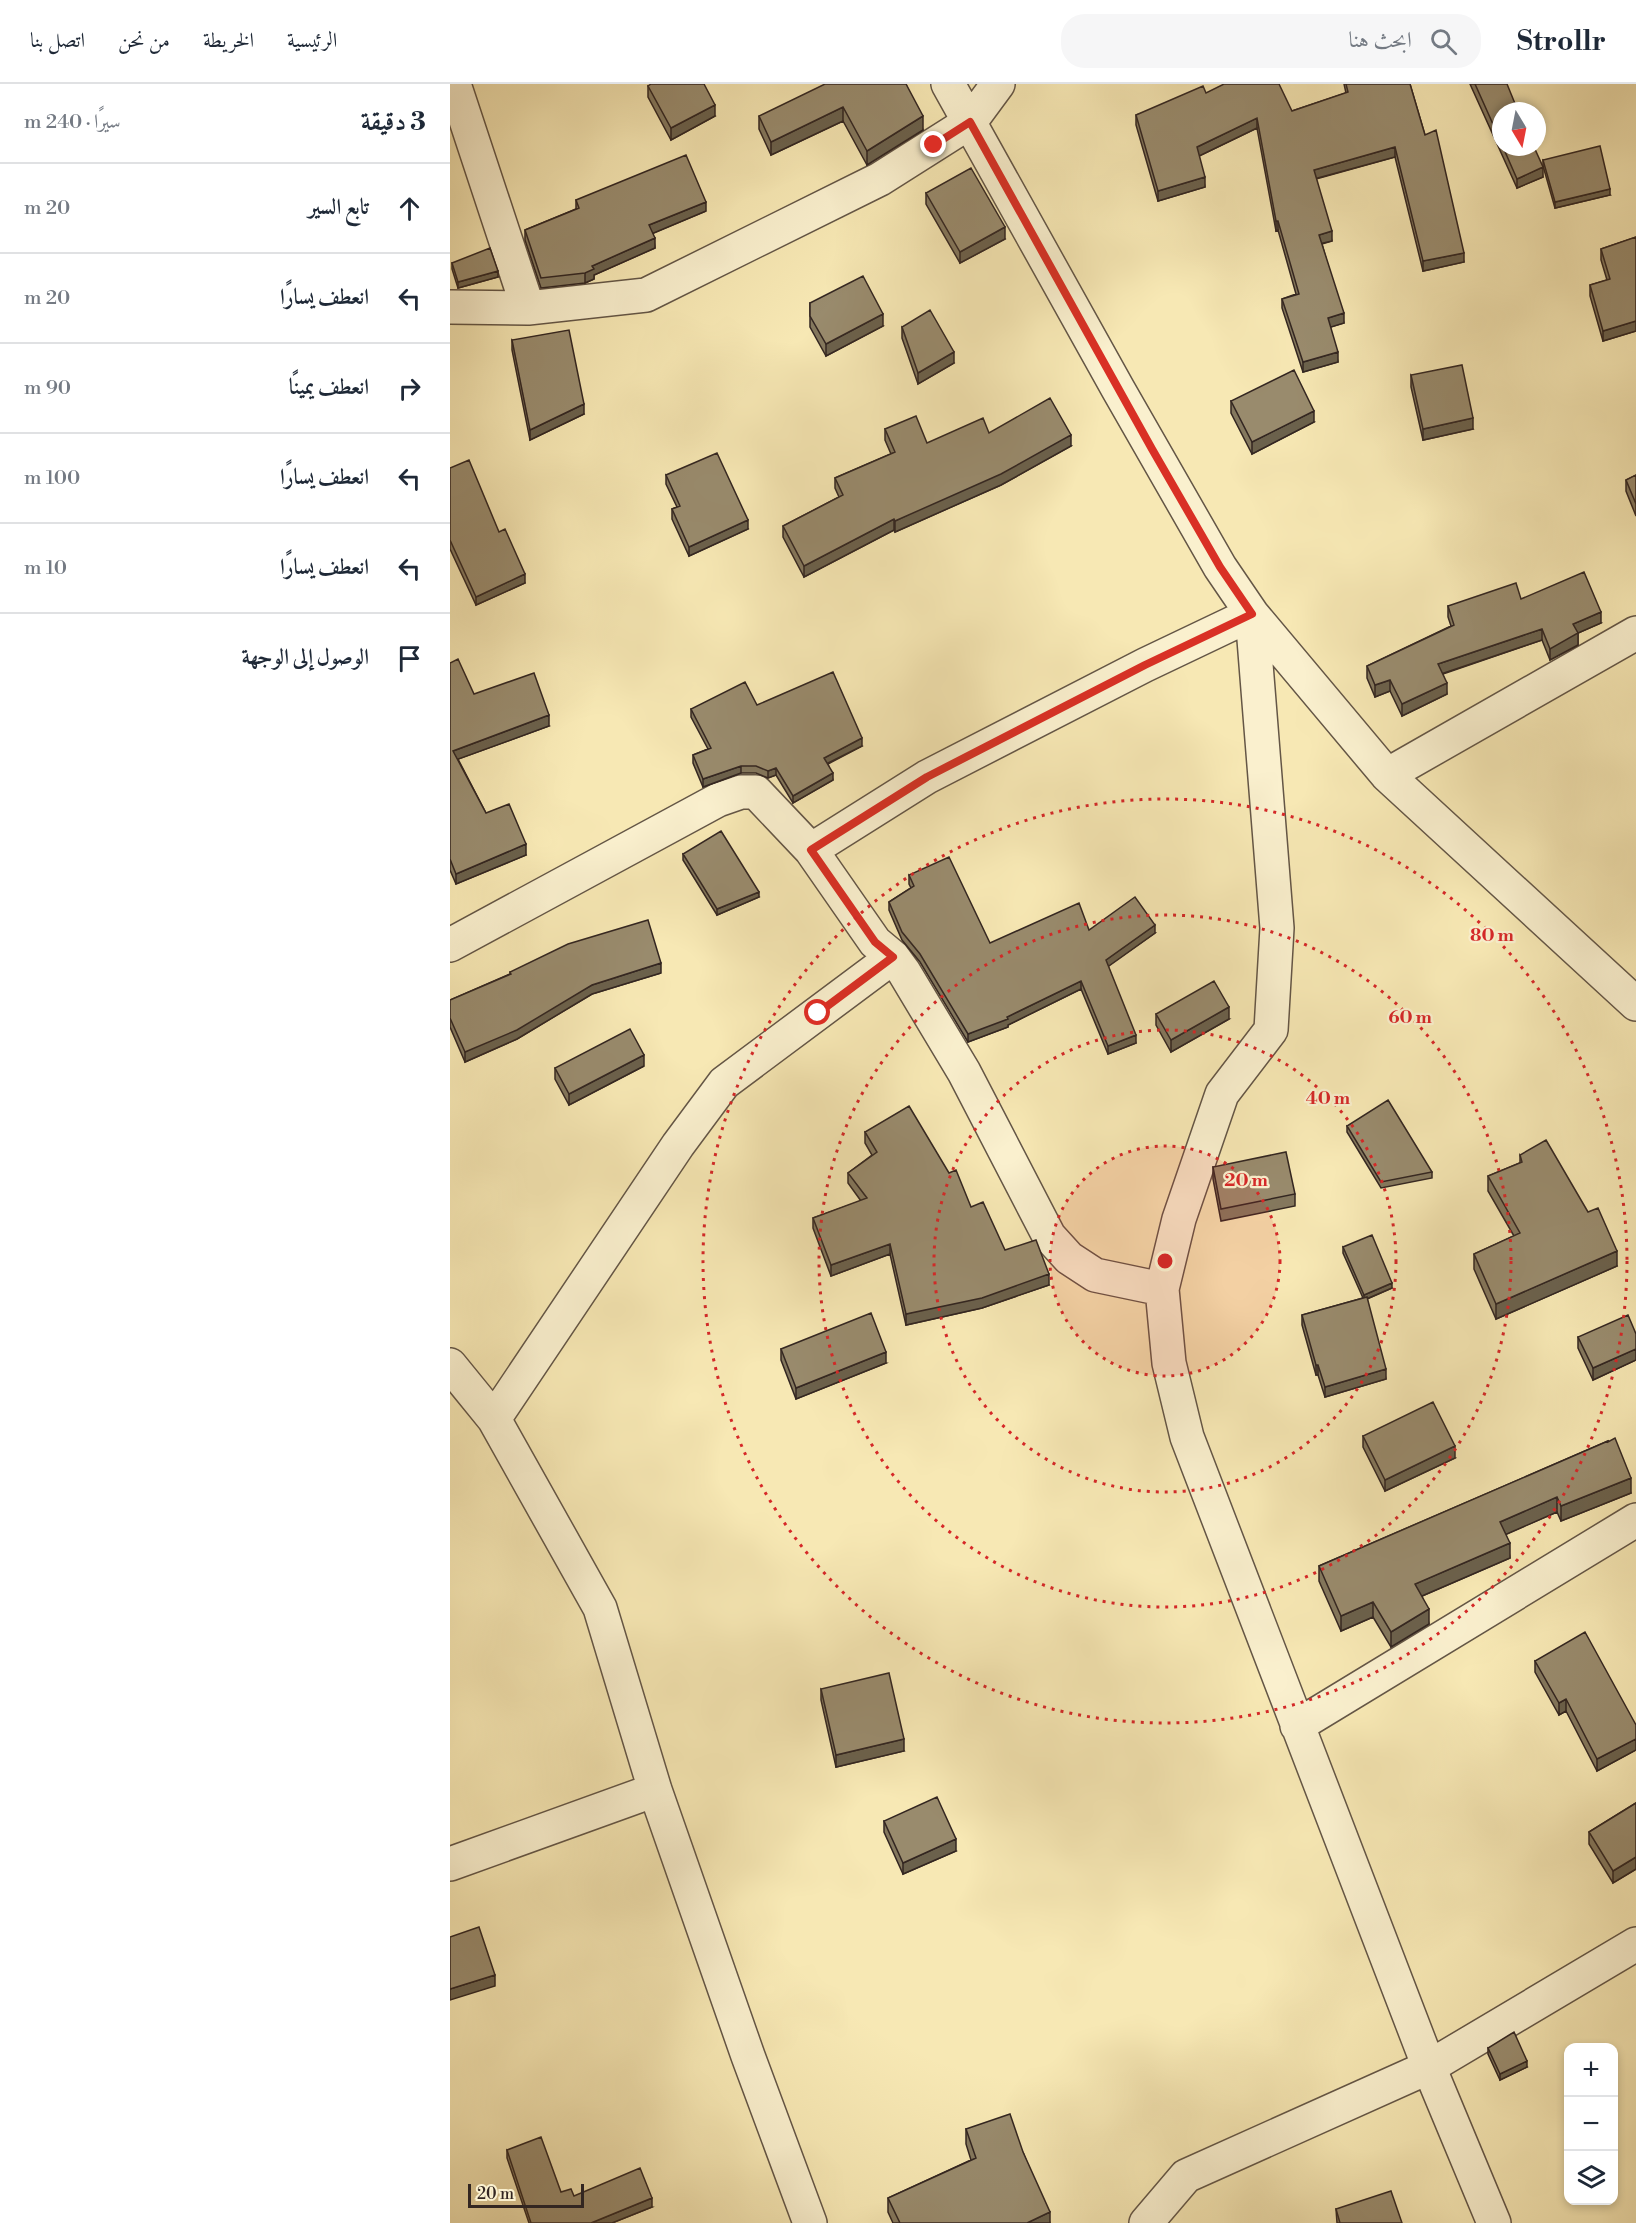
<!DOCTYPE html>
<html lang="ar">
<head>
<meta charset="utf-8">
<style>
  body { margin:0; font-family:"Libre Bodoni",Amiri,serif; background:#f6f6f7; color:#1f2937; direction:rtl }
  .controls { position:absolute; right:18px; bottom:18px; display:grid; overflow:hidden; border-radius:12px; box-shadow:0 3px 9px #0003 }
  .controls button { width:54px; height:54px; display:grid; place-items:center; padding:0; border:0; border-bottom:2px solid #e0e1e3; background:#fff; color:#1f2937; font:30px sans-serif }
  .compass { position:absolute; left:1042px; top:18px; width:54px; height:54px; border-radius:50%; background:#fff; box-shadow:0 3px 9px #0003; rotate:170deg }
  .scale { position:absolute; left:18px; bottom:15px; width:116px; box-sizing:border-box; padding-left:6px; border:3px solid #332621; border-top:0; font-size:16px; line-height:21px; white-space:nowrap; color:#332621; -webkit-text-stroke:4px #faf0ce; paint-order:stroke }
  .stop { position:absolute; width:18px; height:18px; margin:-14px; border:4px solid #d93025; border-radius:50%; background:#fff }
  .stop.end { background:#d93025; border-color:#fff; box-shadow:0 2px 6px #0008 }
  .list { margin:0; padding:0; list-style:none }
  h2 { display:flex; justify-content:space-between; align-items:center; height:78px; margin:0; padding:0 24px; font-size:26px }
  h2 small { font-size:20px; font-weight:400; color:#747a83 }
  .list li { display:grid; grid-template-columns:39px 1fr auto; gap:18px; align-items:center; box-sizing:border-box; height:90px; padding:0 24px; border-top:2px solid #e0e1e3 }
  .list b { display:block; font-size:22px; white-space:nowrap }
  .list em { font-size:20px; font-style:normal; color:#747a83 }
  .icon { flex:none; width:33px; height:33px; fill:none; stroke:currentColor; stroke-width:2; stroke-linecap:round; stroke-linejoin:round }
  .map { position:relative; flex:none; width:1186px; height:2139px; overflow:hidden; direction:ltr }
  header { display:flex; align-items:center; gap:36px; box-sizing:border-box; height:84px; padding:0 30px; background:#fff; border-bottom:2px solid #e0e1e3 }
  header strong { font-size:28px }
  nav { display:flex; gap:33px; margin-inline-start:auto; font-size:21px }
  .search { width:420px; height:54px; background:#f6f6f7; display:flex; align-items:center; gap:15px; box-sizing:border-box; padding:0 21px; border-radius:24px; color:#747a83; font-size:22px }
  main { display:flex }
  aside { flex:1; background:#fff }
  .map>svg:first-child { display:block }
</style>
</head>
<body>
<header>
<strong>Strollr</strong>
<div class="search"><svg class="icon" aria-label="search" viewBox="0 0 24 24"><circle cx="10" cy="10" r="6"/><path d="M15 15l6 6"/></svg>ابحث هنا</div>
<nav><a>الرئيسية</a><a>الخريطة</a><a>من نحن</a><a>اتصل بنا</a></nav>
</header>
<main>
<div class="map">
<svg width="1186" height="2139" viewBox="0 0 1186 2139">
  <rect width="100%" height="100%" fill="#f7e8b4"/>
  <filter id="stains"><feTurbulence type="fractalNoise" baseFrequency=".00333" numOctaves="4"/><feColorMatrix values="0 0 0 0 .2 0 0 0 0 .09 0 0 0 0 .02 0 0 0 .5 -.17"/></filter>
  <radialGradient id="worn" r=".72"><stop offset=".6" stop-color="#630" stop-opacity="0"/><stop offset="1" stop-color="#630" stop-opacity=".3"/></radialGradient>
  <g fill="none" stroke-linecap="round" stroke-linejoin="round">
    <!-- minor casing -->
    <g stroke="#645646" stroke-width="36">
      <path id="minor" d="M 4,0 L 78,224
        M 498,0 L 668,305 L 770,483 L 802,530 L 827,844 L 821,946 L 772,1010 L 729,1135 L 712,1205 L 719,1279 L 737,1353 L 979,1983 L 1044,2139
        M 0,223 L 78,224 L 196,211 L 430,95 L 520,38 L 548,0
        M 937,691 L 1186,549
        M 361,766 L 477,693 L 695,581 L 802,530 L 937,691 L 1186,920
        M 0,861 L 268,716 L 291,708 L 306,708 L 361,766 L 425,858 L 443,873 L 454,888 L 514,988 L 599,1152 L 619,1174 L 645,1191 L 712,1205
        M 0,1281 L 44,1335 L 150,1524 L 205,1706 L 298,1972 L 360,2139
        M 44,1335 L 228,1061 L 274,999 L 443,873
        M 847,1642 L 1186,1436
        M 0,1780 L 205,1706
        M 696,2139 L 736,2092 L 979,1983 L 1186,1860"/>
    </g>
    <!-- minor -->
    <use href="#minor" stroke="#faf0ce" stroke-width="33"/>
  </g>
  <!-- wall -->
  <path fill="#84785e" stroke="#332621" stroke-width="1.5" d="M 456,0 L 473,46 L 417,81 L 393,37 L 321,71 L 309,45 L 309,32 Z
    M 894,0 L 960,0 L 975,51 L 1014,178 L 973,187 L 945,73 L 866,95 L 882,157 L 872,160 L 894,239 L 880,243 L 888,278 L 853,288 L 832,224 L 832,215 L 846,210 L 828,146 L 826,147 L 807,44 L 749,72 L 755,103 L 708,117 L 686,41 L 686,31 L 756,9 L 842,27 L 896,9 Z
    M 1020,0 L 1057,0 L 1051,27 L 1051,63 L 1084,63 L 1093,93 L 1067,104 Z
    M 198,2 L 265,32 L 221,56 L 198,13 Z
    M 1093,76 L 1160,111 L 1105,124 L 1093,82 Z
    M 476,109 L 555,155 L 510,179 L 476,120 Z
    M 126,116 L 256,127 L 203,149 L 205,164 L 144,191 L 144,195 L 135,199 L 91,204 L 75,156 L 75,146 L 126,125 Z
    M 1186,153 L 1186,247 L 1153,257 L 1140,212 L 1140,201 L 1157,196 L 1151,176 L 1151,165 Z
    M 2,179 L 48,193 L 8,204 L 2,185 Z
    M 360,219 L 433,242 L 376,272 L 360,243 Z
    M 452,243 L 504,279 L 468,300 L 452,254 Z
    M 62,256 L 134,330 L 80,356 L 62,266 Z
    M 961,291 L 1023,345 L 973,356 L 961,303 Z
    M 781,317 L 864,338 L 802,370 L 781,329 Z
    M 435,345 L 477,359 L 539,349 L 621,362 L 551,401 L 445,448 L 444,446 L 354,493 L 333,453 L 333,442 L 389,413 L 385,404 L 385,394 L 441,370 L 435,356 Z
    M 0,384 L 49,448 L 75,499 L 26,521 L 0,465 Z
    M 216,391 L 298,445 L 239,472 L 222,435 L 222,425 L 227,423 L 216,400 Z
    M 1186,391 L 1186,432 L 1176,407 L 1176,396 Z
    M 1071,515 L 1151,539 L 1128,549 L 1128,561 L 1100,576 L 1092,556 L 993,590 L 997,610 L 952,632 L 940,607 L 925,613 L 917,594 L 917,582 L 1001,542 L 998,533 L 998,522 Z
    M 0,579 L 24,610 L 99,642 L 8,675 L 36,729 L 76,771 L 6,800 L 0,786 Z
    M 307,621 L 412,662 L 378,680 L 383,696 L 343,719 L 326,691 L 318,694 L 306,689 L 291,689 L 253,703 L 243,679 L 243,671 L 258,665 L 241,633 L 241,625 Z
    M 233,770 L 309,813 L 267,831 L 233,776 Z
    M 459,791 L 540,859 L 639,846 L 705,849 L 658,882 L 686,959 L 658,970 L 631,905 L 558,941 L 558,943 L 518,958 L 470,878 L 452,856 L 439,826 L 439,818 L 461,804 L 459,800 Z
    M 60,888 L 211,889 L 142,910 L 67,955 L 15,978 L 0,943 L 0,916 L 60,890 Z
    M 706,930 L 779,935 L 721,968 L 706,941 Z
    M 194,982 L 119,1021 L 105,995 L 105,984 Z
    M 897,1042 L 982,1088 L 982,1094 L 931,1104 L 897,1048 Z
    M 415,1048 L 499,1089 L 521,1123 L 555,1166 L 599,1201 L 532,1224 L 456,1241 L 440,1170 L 381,1192 L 363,1144 L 363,1134 L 411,1117 L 398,1099 L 398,1089 L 422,1071 L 415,1059 Z
    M 1070,1071 L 1167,1182 L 1046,1235 L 1024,1185 L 1024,1170 L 1064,1152 L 1038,1107 L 1038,1092 L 1070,1079 Z
    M 763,1083 L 845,1110 L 845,1122 L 771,1137 L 763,1095 Z
    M 893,1163 L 942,1204 L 917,1215 L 936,1295 L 875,1313 L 868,1291 L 866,1291 L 852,1241 L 852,1231 L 913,1214 L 893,1169 Z
    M 1186,1250 L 1186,1276 L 1143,1296 L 1128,1264 L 1128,1253 Z
    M 331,1265 L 436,1279 L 346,1315 L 331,1276 Z
    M 913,1352 L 1005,1374 L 935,1407 L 913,1363 Z
    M 1158,1357 L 1181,1409 L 1111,1437 L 1107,1428 L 1056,1450 L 1060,1474 L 972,1512 L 979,1540 L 941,1563 L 923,1533 L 891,1547 L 869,1497 L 869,1482 Z
    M 1085,1577 L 1186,1641 L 1186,1666 L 1147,1687 L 1116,1627 L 1109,1631 L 1085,1588 Z
    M 371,1605 L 454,1667 L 386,1683 L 371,1616 Z
    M 1186,1719 L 1186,1785 L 1163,1799 L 1139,1760 L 1139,1748 Z
    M 434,1737 L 506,1767 L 453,1790 L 434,1748 Z
    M 1038,1964 L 1077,1983 L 1050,1996 L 1038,1970 Z
    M 516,2045 L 573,2068 L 600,2139 L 443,2139 L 438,2128 L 438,2114 L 521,2076 L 516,2060 Z
    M 57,2066 L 111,2108 L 124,2112 L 202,2123 L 162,2139 L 79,2139 L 57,2074 Z
    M 886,2125 L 952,2139 L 887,2139 Z"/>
  <!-- shaded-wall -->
  <path fill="#6b614c" stroke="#332621" stroke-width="1.5" d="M 265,21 L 265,32 L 221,56 L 221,44 Z
    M 393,23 L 393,37 L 321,71 L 321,58 Z
    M 473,32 L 473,46 L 417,81 L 417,67 Z
    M 807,34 L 807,44 L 747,73 L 747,63 Z
    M 945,63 L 945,73 L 864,95 L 864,86 Z
    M 1093,83 L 1093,93 L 1067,104 L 1067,95 Z
    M 755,93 L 755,103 L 708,117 L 708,107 Z
    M 1160,105 L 1160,111 L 1105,124 L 1105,118 Z
    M 256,118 L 256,127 L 199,151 L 199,141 Z
    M 826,137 L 828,137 L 828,146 L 826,147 Z
    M 555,143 L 555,155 L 510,179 L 510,168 Z
    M 882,147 L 882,157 L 869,160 L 869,151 Z
    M 205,154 L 205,164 L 144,191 L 144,195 L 135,199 L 135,189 L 142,182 Z
    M 1014,169 L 1014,178 L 973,187 L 973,177 Z
    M 48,187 L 48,193 L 8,204 L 8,198 Z
    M 894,229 L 894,239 L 878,244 L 878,234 Z
    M 433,230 L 433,242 L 376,272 L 376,260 Z
    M 1186,237 L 1186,247 L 1153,257 L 1153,247 Z
    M 504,268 L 504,279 L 468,300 L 468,289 Z
    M 888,268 L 888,278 L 853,288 L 853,278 Z
    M 134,320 L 134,330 L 80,356 L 80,346 Z
    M 864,327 L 864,338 L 802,370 L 802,358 Z
    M 1023,334 L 1023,345 L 973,356 L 973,345 Z
    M 621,351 L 621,362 L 551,401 L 445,448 L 445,437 Z
    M 444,435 L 444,446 L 354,493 L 354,482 Z
    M 298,436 L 298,445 L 239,472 L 239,463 Z
    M 75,490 L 75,499 L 26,521 L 26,513 Z
    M 1151,528 L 1151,539 L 1128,549 L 1128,561 L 1100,576 L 1100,565 L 1123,540 Z
    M 1092,545 L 1092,556 L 988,591 L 988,580 Z
    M 940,596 L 940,607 L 925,613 L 925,601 Z
    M 997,599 L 997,610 L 952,632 L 952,620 Z
    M 99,631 L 99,642 L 3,677 L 3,667 Z
    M 412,654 L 412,662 L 374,681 L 374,674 Z
    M 291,682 L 291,689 L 253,703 L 253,695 Z
    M 326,684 L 326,691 L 318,694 L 318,687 Z
    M 383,689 L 383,696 L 343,719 L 343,712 Z
    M 76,760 L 76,771 L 6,800 L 6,790 Z
    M 309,808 L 309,813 L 267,831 L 267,825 Z
    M 705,841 L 705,849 L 656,884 L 656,876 Z
    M 211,879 L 211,889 L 142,910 L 67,955 L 15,978 L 15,968 L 142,901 Z
    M 631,897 L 631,905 L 558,941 L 558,943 L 518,958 L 518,950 L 557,933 Z
    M 779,923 L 779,935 L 721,968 L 721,956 Z
    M 686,951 L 686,959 L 658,970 L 658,962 Z
    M 194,971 L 194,982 L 119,1021 L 119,1010 Z
    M 440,1160 L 440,1170 L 381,1192 L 381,1181 Z
    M 1167,1167 L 1167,1182 L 1046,1235 L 1046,1220 Z
    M 599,1190 L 599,1201 L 532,1224 L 456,1241 L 456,1230 Z
    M 942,1199 L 942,1204 L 914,1216 L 914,1211 Z
    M 1186,1265 L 1186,1276 L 1143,1296 L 1143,1284 Z
    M 436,1268 L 436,1279 L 346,1315 L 346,1304 Z
    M 866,1281 L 868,1281 L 868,1291 L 866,1291 Z
    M 936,1285 L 936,1295 L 875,1313 L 875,1303 Z
    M 1005,1362 L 1005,1374 L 935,1407 L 935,1396 Z
    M 1181,1394 L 1181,1409 L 1111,1437 L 1111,1422 Z
    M 1107,1413 L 1107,1428 L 1050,1453 L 1050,1438 Z
    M 1060,1459 L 1060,1474 L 965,1515 L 965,1500 Z
    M 923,1518 L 923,1533 L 891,1547 L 891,1532 Z
    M 979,1525 L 979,1540 L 941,1563 L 941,1548 Z
    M 1116,1615 L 1116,1627 L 1109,1631 L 1109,1619 Z
    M 454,1655 L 454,1667 L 386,1683 L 386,1671 Z
    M 1186,1655 L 1186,1666 L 1147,1687 L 1147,1675 Z
    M 506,1755 L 506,1767 L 453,1790 L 453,1779 Z
    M 1186,1773 L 1186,1785 L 1163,1799 L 1163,1787 Z
    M 45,1891 L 45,1902 L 0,1916 L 0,1905 Z
    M 1077,1977 L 1077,1983 L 1050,1996 L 1050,1990 Z
    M 202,2114 L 202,2123 L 162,2139 L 141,2139 Z
    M 600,2128 L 600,2139 L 577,2139 Z"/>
  <!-- building -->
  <path fill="#998b6d" stroke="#332621" stroke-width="1.5" d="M 201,0 L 254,0 L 265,21 L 221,44 L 198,2 Z
    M 375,0 L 456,0 L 473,32 L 417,67 L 393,23 L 321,58 L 309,32 Z
    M 774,0 L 829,0 L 842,27 L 898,8 L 896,0 L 960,0 L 975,51 L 986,46 L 1014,169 L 973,177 L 945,63 L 864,86 L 882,147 L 869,151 L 894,229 L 878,234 L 888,268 L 853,278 L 832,215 L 849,210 L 828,137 L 826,137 L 807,34 L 747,63 L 755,93 L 708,107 L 686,31 L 753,2 L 756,9 Z
    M 1025,0 L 1057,0 L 1068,27 L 1051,27 L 1051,58 Z
    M 1150,62 L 1160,105 L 1105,118 L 1093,76 Z
    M 1053,63 L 1084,63 L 1093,83 L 1067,95 Z
    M 236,71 L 256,118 L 199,141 L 205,154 L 142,182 L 144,185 L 135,189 L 91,194 L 75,146 L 129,124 L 126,116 Z
    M 521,84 L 555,143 L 510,168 L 476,109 Z
    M 1186,153 L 1186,237 L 1153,247 L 1140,201 L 1160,195 L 1151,165 Z
    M 40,164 L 48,187 L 8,198 L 2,179 Z
    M 413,192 L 433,230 L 376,260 L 360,232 L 360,219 Z
    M 480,226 L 504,268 L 468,289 L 452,243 Z
    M 119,246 L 134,320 L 80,346 L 62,256 Z
    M 1012,281 L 1023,334 L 973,345 L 961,291 Z
    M 844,286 L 864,327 L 802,358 L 781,317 Z
    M 600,314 L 621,351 L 551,390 L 445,437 L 444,435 L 354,482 L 333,442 L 393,411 L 385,394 L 445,368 L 435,345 L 466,332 L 477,359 L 533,334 L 539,349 Z
    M 267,369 L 298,436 L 239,463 L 222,425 L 230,422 L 216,391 Z
    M 19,376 L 49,448 L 55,445 L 75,490 L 26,513 L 0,456 L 0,384 Z
    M 1186,391 L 1186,420 L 1176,396 Z
    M 1134,488 L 1151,528 L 1123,540 L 1128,549 L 1100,565 L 1092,545 L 988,580 L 997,599 L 952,620 L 940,596 L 925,601 L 917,582 L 1004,541 L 998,522 L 1066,499 L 1071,515 Z
    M 8,575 L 24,610 L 84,589 L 99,631 L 3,667 L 36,729 L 59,720 L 76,760 L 6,790 L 0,775 L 0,579 Z
    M 383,588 L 412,654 L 374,674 L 383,689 L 343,712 L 326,684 L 318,687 L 306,682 L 291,682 L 253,695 L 243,671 L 261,664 L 241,625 L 295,598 L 307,621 Z
    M 271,747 L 309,808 L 267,825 L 233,770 Z
    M 499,773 L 540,859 L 629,819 L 639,846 L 685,813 L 705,841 L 656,876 L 686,951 L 658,962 L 631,897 L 557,933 L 558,935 L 518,950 L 470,870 L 452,848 L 439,818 L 464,802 L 459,791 Z
    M 198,836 L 211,879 L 142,901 L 67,946 L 15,968 L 0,934 L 0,916 L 61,890 L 60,888 L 118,860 Z
    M 764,897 L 779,923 L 721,956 L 706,930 Z
    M 180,945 L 194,971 L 119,1010 L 105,984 Z
    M 938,1016 L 982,1088 L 931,1098 L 897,1042 Z
    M 459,1022 L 499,1089 L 506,1086 L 521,1123 L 533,1118 L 555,1166 L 586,1156 L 599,1190 L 532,1214 L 456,1230 L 440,1160 L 381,1181 L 363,1134 L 417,1114 L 398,1089 L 427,1068 L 415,1048 Z
    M 1096,1056 L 1138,1128 L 1148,1124 L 1167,1167 L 1046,1220 L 1024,1170 L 1070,1149 L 1038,1092 L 1072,1078 L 1070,1071 Z
    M 836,1068 L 845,1110 L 771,1125 L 763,1083 Z
    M 922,1151 L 942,1199 L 914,1211 L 893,1163 Z
    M 917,1213 L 936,1285 L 875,1303 L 868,1281 L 866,1281 L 852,1231 Z
    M 421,1229 L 436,1268 L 346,1304 L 331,1265 Z
    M 1178,1231 L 1186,1250 L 1186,1265 L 1143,1284 L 1128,1253 Z
    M 983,1318 L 1005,1362 L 935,1396 L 913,1352 Z
    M 1165,1354 L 1181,1394 L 1111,1422 L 1107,1413 L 1050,1438 L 1060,1459 L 965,1500 L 979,1525 L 941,1548 L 923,1518 L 891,1532 L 869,1482 L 1158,1357 L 1158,1358 Z
    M 1135,1548 L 1186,1641 L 1186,1655 L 1147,1675 L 1116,1615 L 1109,1619 L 1085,1577 Z
    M 439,1589 L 454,1655 L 386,1671 L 371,1605 Z
    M 487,1713 L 506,1755 L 453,1779 L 434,1737 Z
    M 1186,1719 L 1186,1773 L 1163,1787 L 1139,1748 Z
    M 29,1843 L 45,1891 L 0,1905 L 0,1853 Z
    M 1064,1948 L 1077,1977 L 1050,1990 L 1038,1964 Z
    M 560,2030 L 573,2068 L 600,2128 L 577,2139 L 450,2139 L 438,2114 L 526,2074 L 516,2045 Z
    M 91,2053 L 111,2108 L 121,2105 L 124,2112 L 190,2084 L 202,2114 L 141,2139 L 81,2139 L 57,2066 Z
    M 941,2107 L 952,2139 L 890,2139 L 886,2125 Z"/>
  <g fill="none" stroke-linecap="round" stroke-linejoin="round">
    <!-- route -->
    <path stroke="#d93025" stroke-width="8" d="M 368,929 L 443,873 L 425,858 L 361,766 L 477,693 L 695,581 L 802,530 L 770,483 L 702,365 L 520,38 L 484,61"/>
  </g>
  <!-- distance rings -->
  <circle cx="715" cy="1177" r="115" fill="#d62828" fill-opacity=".12"/>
  <g fill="none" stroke="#d62828" stroke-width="3" stroke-dasharray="3 6">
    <circle cx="715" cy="1177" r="115"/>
    <circle cx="715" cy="1177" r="231"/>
    <circle cx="715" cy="1177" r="346"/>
    <circle cx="715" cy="1177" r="462"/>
  </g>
  <circle cx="715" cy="1177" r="9" fill="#d62828" stroke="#faf0ce" stroke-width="3"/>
  <g font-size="18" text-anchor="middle" font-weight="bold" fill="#d62828" stroke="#faf0ce" stroke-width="4.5" stroke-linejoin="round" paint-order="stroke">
    <text x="1042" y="857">80 m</text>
    <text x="960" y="939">60 m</text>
    <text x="878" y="1020">40 m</text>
    <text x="796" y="1102">20 m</text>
  </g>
  <rect width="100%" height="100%" filter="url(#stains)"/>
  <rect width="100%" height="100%" fill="url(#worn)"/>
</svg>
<div class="controls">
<button>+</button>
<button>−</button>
<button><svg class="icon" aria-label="layers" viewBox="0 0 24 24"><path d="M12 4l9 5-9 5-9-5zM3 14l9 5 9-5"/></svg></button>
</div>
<svg class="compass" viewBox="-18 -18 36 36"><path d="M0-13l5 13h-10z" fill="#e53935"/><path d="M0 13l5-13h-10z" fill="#747a83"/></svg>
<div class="scale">20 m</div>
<div class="stop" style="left:368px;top:929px"></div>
<div class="stop end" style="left:484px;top:61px"></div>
</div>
<aside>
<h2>3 دقيقة<small>سيرًا · 240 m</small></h2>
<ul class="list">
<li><svg class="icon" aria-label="ahead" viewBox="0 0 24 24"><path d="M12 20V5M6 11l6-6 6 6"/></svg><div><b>تابع السير</b></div><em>20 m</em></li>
<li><svg class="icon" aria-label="left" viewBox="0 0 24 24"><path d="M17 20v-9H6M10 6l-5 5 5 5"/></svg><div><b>انعطف يسارًا</b></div><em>20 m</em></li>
<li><svg class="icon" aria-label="right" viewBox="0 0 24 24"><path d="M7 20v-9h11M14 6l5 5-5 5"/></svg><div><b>انعطف يمينًا</b></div><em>90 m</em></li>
<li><svg class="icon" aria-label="left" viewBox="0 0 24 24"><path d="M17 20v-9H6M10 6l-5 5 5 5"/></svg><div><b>انعطف يسارًا</b></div><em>100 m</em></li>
<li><svg class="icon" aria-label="left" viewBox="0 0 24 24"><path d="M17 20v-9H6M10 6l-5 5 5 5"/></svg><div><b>انعطف يسارًا</b></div><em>10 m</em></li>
<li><svg class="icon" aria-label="arrive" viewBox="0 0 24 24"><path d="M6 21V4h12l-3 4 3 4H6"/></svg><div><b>الوصول إلى الوجهة</b></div></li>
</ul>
</aside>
</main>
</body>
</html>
